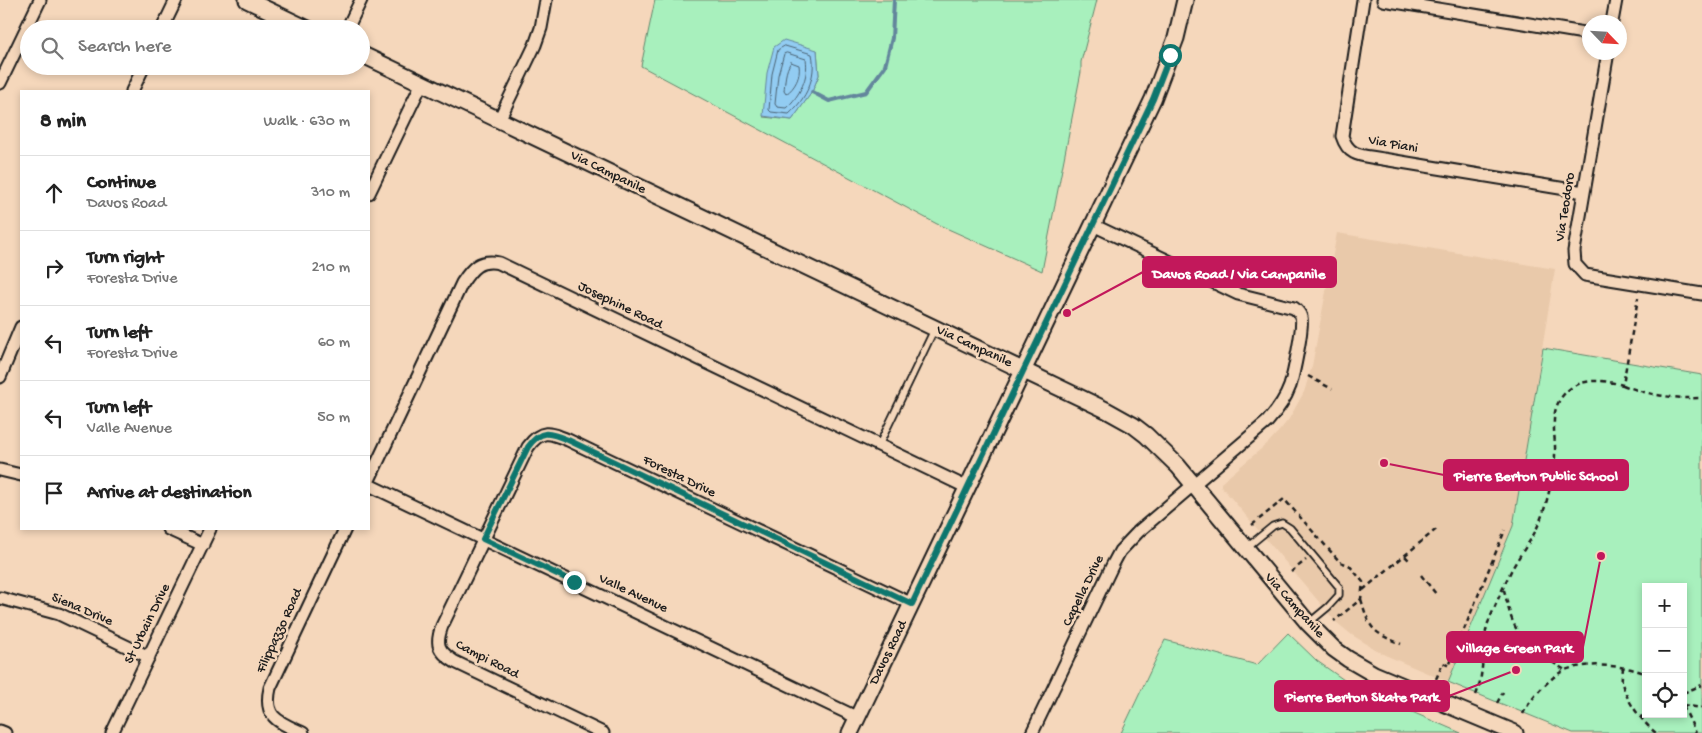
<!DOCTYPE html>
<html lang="en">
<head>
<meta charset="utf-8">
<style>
  body { margin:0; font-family:"Gochi Hand",sans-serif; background:#f6f6f6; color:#222 }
  .controls { position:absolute; right:15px; bottom:15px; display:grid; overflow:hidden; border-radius:0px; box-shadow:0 2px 8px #0003 }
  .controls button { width:45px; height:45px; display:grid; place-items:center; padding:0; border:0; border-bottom:1px solid #e0e0e0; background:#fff; color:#222; font:25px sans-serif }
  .compass { position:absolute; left:1582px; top:15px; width:45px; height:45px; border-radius:50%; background:#fff; box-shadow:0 2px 8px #0003; rotate:115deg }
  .stop { position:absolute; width:15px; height:15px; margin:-11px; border:4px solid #0f766e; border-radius:50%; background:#fff }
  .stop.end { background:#0f766e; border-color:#fff; box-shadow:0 1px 5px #0008 }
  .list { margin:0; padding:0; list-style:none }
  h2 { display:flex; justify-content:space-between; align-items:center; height:65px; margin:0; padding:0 20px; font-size:21px }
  h2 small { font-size:16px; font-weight:400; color:#767676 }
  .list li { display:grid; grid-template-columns:32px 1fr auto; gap:15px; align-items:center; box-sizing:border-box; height:75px; padding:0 20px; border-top:1px solid #e0e0e0 }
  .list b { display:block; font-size:19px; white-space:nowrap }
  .list p { margin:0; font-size:16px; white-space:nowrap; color:#767676 }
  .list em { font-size:16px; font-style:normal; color:#767676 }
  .icon { flex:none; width:28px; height:28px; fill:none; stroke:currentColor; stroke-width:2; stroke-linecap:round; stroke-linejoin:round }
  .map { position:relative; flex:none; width:1702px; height:733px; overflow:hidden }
  .search { position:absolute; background:#fff; box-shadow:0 2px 8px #0003; left:20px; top:20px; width:350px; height:55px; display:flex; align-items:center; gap:12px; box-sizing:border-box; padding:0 18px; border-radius:28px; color:#767676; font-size:19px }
  .panel { position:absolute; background:#fff; box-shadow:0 2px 8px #0003; left:20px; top:90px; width:350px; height:440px; border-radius:0px }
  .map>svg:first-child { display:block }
</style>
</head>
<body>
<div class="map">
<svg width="1702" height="733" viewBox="0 0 1702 733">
  <rect width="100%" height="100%" fill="#f5d7bb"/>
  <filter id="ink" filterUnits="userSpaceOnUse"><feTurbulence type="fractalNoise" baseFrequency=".02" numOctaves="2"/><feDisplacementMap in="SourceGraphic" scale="10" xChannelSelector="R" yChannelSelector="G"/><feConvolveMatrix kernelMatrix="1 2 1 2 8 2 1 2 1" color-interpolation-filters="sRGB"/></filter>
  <g filter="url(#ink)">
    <!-- built -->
    <path fill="#e9c9aa" d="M 1337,233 L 1555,269 L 1513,526 L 1448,682 L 1385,655 L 1352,635 L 1336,622 L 1221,486 L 1221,483 L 1268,443 L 1280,430 L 1289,419 L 1304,392 L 1312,366 Z"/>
    <!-- green -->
    <path fill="#a8f0bd" stroke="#62866c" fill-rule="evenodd" d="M 655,0 L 1097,0 L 1081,62 L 1081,72 L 1042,271 L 937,224 L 641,66 ZM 817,50 L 819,75 L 812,92 L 792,120 L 763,117 Z
      M 1543,348 L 1702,375 L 1702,733 L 1573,733 L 1448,682 L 1513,526 ZM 1646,587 L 1683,587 L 1683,714 L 1646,714 Z
      M 1288,633 L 1317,661 L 1354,687 L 1461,733 L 1121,733 L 1165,640 L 1257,665 Z"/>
    <!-- water -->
    <path fill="#92ccf2" stroke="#63869c" d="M 784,40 L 817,50 L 819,75 L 812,92 L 792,120 L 763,116 L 767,73 L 774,47 Z"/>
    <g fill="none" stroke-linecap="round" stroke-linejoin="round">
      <!-- shore -->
      <path stroke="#4b6272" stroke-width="1" d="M 785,46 L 812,54 C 817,77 806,99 789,114 L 771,112 L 769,110 L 772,74 L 778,50 Z
        M 787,53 L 806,59 C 809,77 800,96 786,108 L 777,107 L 775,104 L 778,75 L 784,54 Z
        M 791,62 L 799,65 C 801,76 795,88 786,94 L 784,91 C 785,82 785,70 791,62 Z"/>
      <!-- stream -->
      <path stroke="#63869c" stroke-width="4" d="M 812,92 L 829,101 L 866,92 L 885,66 L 892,38 L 894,0"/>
      <!-- service casing -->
      <g stroke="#1c1c1c" stroke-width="9">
        <path id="service" d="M 879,445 L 934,330
          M 1246,548 L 1273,526 L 1282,523 L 1290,528 L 1339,587 L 1339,595 L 1328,607 L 1310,622"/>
      </g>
      <!-- minor casing -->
      <g stroke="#1c1c1c" stroke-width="15">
        <path id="minor" d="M 1363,0 L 1342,136 C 1349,158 1363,155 1383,159 L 1584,192
          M 1383,0 L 1590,34
          M 1612,22 L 1616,0
          M 162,29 L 176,0
          M 347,29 L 361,0
          M 1608,52 L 1574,251 L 1575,264 L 1585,275 L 1702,294
          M 0,83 L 40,0
          M 132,91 L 144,66
          M 499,120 L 535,45 L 541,28 L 546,0
          M 369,193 L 422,83
          M 0,377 L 21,327
          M 0,470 L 21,475
          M 369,480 L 462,283 C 472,268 479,259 499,263 L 968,488
          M 369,485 L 858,718
          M 168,529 L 203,545
          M 0,598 L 59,614 L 149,657
          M 0,731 L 5,733
          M 112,733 L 210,529
          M 303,733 C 279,722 263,718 270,688 L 345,529
          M 603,733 L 455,662 C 438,651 435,645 442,626 L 528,447 C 541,429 549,432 568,440 L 912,604
          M 1032,733 L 1113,564 L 1120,551 L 1139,531 L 1267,422 C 1276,412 1285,400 1290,386 C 1293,376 1304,326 1301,317 C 1300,313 1298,311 1294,308 L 1238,294 L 1093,225"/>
      </g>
      <!-- tertiary casing -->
      <g stroke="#1c1c1c" stroke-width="19">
        <path id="tertiary" d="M 247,0 L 308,29
          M 361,54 L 1106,410 L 1133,425 L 1146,435 L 1178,466 L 1308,623 L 1334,649 L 1348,659 L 1374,674 L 1515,733
          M 850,733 L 1153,99 L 1176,38 L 1185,0"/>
      </g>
      <!-- path -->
      <path stroke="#1c1c1c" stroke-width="2.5" stroke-dasharray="5 4" stroke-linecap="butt" d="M 1308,376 L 1332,389
        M 1623,385 C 1648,395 1674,399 1702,398
        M 1252,525 L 1284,499 L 1340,562 L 1349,565 L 1363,582 L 1361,599 L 1334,621
        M 1405,556 L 1409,560
        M 1291,572 L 1306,560
        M 1421,575 L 1436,594
        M 1363,590 L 1439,527
        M 1504,590 C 1507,601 1509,614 1514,624 C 1523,646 1546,658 1565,670
        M 1361,599 C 1370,630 1372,632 1401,644
        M 1623,667 C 1623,672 1621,678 1622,683 C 1626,700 1642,722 1656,733
        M 1436,679 L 1443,663 L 1449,666 L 1505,530
        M 1683,693 L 1702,685
        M 1476,695 C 1485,673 1481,646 1488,623 C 1495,606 1503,587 1511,571 C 1518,557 1528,545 1535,532 C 1543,516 1549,495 1552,477 C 1553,470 1555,462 1555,454 C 1556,436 1549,415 1561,398 C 1576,377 1600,379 1623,385 L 1638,298
        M 1497,703 L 1503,692
        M 1683,705 L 1702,708
        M 1683,706 L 1696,733
        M 1523,714 C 1529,700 1551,676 1565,670 C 1585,662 1627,665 1646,674
        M 1640,717 L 1651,714"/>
      <!-- service -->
      <use href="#service" stroke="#f5d7bb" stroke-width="5.5"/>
      <!-- minor -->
      <use href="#minor" stroke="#f5d7bb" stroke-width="11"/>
      <!-- tertiary -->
      <use href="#tertiary" stroke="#f5d7bb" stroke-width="15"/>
    </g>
  </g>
  <g fill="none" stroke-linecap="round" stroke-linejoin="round" filter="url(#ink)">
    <!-- route -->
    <path stroke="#0f766e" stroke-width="6" d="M 574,582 L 483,539 L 528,447 C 541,429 549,432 568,440 L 912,604 L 1153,99 L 1170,55"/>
  </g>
  <g text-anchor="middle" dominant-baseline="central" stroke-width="5" stroke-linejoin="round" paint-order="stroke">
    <!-- street labels -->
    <g font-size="14" fill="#1c1c1c" stroke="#f5d7bb">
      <text transform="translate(1393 145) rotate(10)">Via Piani</text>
      <text transform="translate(608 173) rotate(26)">Via Campanile</text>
      <text transform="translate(1566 207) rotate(-81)">Via Teodoro</text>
      <text transform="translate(620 306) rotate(26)">Josephine Road</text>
      <text transform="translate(974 347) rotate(25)">Via Campanile</text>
      <text transform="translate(679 477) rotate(26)">Foresta Drive</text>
      <text transform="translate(1084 591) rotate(-64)">Capella Drive</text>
      <text transform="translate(633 594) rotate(25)">Valle Avenue</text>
      <text transform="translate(1294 606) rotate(48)">Via Campanile</text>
      <text transform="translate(82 610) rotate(23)">Siena Drive</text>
      <text transform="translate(148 624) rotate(-64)">St Urbain Drive</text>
      <text transform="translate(280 631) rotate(-65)">Filippazzo Road</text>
      <text transform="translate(889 653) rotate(-64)">Davos Road</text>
      <text transform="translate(487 660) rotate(27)">Campi Road</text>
    </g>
  </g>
  <!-- callouts -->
  <path fill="none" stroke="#c2185b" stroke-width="2" d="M1067 313L1143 272M1384 463L1444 475M1601 556L1583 647M1516 670L1449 696"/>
  <g fill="#c2185b" stroke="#f5d7bb" stroke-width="2">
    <circle cx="1067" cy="313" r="5"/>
    <circle cx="1384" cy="463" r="5"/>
    <circle cx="1601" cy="556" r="5"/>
    <circle cx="1516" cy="670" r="5"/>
  </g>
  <g fill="#c2185b" stroke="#c2185b" stroke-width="2">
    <rect x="1143" y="257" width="193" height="30" rx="5"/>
    <rect x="1444" y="460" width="184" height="30" rx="5"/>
    <rect x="1447" y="632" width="136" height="30" rx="5"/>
    <rect x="1275" y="681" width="174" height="30" rx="5"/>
  </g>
  <g font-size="15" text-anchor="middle" font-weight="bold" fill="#fff">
    <text x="1239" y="278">Davos Road / Via Campanile</text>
    <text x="1536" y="480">Pierre Berton Public School</text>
    <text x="1515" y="652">Village Green Park</text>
    <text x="1362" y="701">Pierre Berton Skate Park</text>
  </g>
</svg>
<div class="controls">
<button>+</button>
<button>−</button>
<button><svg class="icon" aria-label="locate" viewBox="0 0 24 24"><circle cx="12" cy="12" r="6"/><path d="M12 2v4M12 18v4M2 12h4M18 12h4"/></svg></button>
</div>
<svg class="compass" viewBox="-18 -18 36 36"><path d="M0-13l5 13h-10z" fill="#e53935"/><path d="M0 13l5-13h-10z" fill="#767676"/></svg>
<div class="stop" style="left:1170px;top:55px"></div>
<div class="stop end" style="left:574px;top:582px"></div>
<div class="search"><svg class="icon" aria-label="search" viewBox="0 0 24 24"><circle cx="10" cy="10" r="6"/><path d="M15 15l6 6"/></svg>Search here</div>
<section class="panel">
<h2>8 min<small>Walk · 630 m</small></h2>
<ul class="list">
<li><svg class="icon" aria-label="ahead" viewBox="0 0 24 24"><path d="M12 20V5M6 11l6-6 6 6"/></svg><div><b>Continue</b><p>Davos Road</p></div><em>310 m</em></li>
<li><svg class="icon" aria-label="right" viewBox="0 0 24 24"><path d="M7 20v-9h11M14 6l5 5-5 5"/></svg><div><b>Turn right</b><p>Foresta Drive</p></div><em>210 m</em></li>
<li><svg class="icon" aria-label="left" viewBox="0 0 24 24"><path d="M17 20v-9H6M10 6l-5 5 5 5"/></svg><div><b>Turn left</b><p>Foresta Drive</p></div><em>60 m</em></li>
<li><svg class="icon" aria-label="left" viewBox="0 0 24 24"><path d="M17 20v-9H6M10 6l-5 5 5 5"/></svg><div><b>Turn left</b><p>Valle Avenue</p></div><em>50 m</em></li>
<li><svg class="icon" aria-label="arrive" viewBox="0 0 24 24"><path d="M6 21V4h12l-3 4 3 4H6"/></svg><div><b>Arrive at destination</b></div></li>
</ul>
</section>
</div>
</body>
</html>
